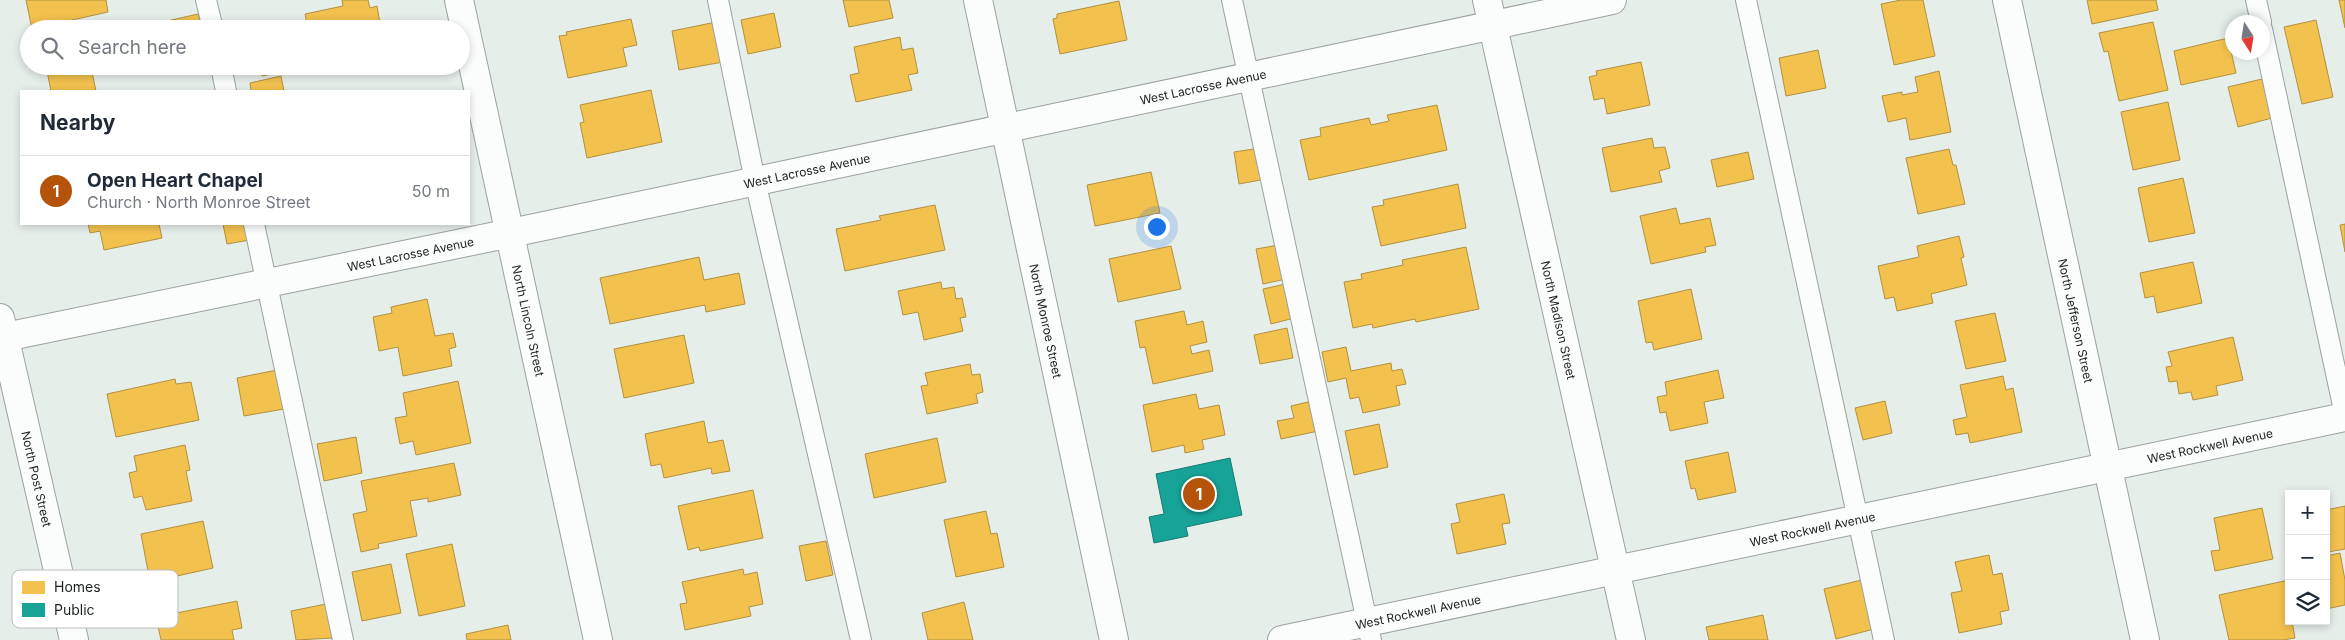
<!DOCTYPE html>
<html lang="en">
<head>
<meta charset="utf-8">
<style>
  body { margin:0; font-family:Inter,sans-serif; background:#f2f2f3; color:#1f2937 }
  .controls { position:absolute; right:15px; bottom:15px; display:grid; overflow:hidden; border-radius:0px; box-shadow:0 2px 8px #0003 }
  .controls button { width:45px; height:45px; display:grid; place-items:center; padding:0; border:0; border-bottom:1px solid #e0e1e3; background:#fff; color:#1f2937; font:25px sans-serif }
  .compass { position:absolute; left:2225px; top:15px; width:45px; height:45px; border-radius:50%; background:#fff; box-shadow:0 2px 8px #0003; rotate:168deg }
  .you { position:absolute; left:1156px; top:226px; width:18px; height:18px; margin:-12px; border:4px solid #fff; border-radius:50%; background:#1a73e8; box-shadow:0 0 0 8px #1a73e833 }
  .badge { display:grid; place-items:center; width:32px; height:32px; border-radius:50%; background:#b45309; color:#fff; font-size:16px; font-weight:700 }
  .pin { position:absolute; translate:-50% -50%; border:2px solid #fff; box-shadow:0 1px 5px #0006 }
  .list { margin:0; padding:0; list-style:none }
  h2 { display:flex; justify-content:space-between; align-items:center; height:65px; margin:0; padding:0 20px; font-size:21px }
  h2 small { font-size:16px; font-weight:400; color:#747a83 }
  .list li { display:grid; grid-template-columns:32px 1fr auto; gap:15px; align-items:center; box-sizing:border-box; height:70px; padding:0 20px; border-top:1px solid #e0e1e3 }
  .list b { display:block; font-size:19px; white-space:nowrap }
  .list p { margin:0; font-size:16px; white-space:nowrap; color:#747a83 }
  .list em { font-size:16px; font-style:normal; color:#747a83 }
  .icon { flex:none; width:28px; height:28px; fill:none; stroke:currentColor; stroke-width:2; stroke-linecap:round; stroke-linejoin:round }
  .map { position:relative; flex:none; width:2345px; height:640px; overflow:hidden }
  .search { position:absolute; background:#fff; box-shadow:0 2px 8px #0003; left:20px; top:20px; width:450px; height:55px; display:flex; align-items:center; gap:12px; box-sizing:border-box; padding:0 18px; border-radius:28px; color:#747a83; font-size:19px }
  .panel { position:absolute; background:#fff; box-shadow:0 2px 8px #0003; left:20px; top:90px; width:450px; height:135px; border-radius:0px }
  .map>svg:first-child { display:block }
</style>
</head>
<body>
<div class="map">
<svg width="2345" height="640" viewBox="0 0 2345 640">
  <rect width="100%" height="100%" fill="#e6eeea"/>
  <!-- homes -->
  <path fill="#f2c14e" stroke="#b29140" d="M 26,0 L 106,0 L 108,12 L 32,29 Z
    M 342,0 L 368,0 L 370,8 L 377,6 L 381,29 L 308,29 L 305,14 L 343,6 Z
    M 843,0 L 889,0 L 893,18 L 849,27 Z
    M 1901,0 L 1923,0 L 1935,56 L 1894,65 L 1881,4 Z
    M 2087,0 L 2156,0 L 2158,10 L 2092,24 Z
    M 2339,0 L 2345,0 L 2345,28 Z
    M 1119,1 L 1127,40 L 1060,54 L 1053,19 L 1057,18 L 1057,14 Z
    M 774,13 L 781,47 L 748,54 L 741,20 Z
    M 198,14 L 202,29 L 155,29 L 154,24 Z
    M 631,19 L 637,45 L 623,48 L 627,66 L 568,78 L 559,36 L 567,35 L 566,32 Z
    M 2316,20 L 2333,97 L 2302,104 L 2284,27 Z
    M 716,22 L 723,62 L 679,70 L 672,31 Z
    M 2153,22 L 2168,90 L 2119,101 L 2108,51 L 2104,52 L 2099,33 Z
    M 900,37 L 902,50 L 913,48 L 918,73 L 908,75 L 912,90 L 856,102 L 850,75 L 859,73 L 854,47 Z
    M 2228,38 L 2236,73 L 2181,85 L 2174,51 Z
    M 1818,50 L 1826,88 L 1786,96 L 1779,58 Z
    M 1641,62 L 1650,105 L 1607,114 L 1604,98 L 1594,100 L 1589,77 L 1597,75 L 1596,71 Z
    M 46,66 L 98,66 L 99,70 L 92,72 L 96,91 L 51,91 Z
    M 260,66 L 298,66 L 298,69 L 262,76 Z
    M 1939,71 L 1951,132 L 1910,140 L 1906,118 L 1888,122 L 1882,96 L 1902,92 L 1902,95 L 1918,92 L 1915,77 Z
    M 281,76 L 284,91 L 251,91 L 250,83 Z
    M 2262,79 L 2272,118 L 2238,127 L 2228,87 Z
    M 651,90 L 662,142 L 587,158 L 580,123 L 584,122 L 580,105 Z
    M 2168,102 L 2180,160 L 2133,170 L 2121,112 Z
    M 1437,105 L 1447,150 L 1309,180 L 1300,140 L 1321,136 L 1320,128 L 1369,118 L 1371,125 L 1389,121 L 1387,115 Z
    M 1652,138 L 1654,148 L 1665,147 L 1670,168 L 1659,171 L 1662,182 L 1611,192 L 1602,148 Z
    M 1260,148 L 1266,179 L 1239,184 L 1234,152 Z
    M 1949,149 L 1953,165 L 1956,165 L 1965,204 L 1918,214 L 1906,158 Z
    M 1748,152 L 1754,179 L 1717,187 L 1711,160 Z
    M 1151,172 L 1160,213 L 1095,226 L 1087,185 Z
    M 2183,178 L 2195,233 L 2149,242 L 2138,188 Z
    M 1458,184 L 1466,228 L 1381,246 L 1372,207 L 1384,205 L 1383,200 Z
    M 935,205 L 945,250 L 845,271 L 836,229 L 881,220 L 879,216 Z
    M 1676,208 L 1680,224 L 1710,218 L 1716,245 L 1705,247 L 1706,252 L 1651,264 L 1640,216 Z
    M 88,224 L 159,224 L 162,238 L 104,250 L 100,231 L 90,233 Z
    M 223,224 L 247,224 L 250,240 L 227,244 Z
    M 2345,224 L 2345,252 L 2340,225 Z
    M 1959,236 L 1964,257 L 1961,258 L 1967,285 L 1931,294 L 1933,303 L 1897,311 L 1894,297 L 1885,299 L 1878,266 L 1919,257 L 1917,246 Z
    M 1279,245 L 1286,279 L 1263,284 L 1256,249 Z
    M 1171,246 L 1181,289 L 1118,302 L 1109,259 Z
    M 1466,247 L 1479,309 L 1416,322 L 1415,319 L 1373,328 L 1372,324 L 1353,328 L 1344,282 L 1362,279 L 1361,274 L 1403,265 L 1402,260 Z
    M 699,257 L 704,280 L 739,273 L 745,304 L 706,312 L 705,305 L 610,324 L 600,278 Z
    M 2193,262 L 2202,303 L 2157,313 L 2154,296 L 2145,298 L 2140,273 Z
    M 941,282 L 942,289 L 954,287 L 956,299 L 962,298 L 966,317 L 960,318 L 963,331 L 924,340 L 918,312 L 903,315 L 898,291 Z
    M 1290,283 L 1298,317 L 1271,324 L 1263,289 Z
    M 1691,289 L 1702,339 L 1654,350 L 1652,342 L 1646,343 L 1638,301 Z
    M 427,299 L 435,336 L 453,333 L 456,347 L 449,349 L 452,366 L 403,376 L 398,347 L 379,351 L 373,317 L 392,313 L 391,307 Z
    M 1184,311 L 1187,325 L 1203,321 L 1207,342 L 1190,346 L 1192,354 L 1209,350 L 1213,371 L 1153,384 L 1145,347 L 1140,348 L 1135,321 Z
    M 1995,313 L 2006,361 L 1966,369 L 1955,321 Z
    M 1287,328 L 1293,358 L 1260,364 L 1254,335 Z
    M 684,335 L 694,383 L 624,398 L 614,349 Z
    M 2233,337 L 2243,380 L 2216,386 L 2218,395 L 2193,400 L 2191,392 L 2179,394 L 2177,381 L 2169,382 L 2166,367 L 2172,366 L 2168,352 Z
    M 1346,347 L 1351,371 L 1391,363 L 1392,371 L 1402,369 L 1406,384 L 1396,386 L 1400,405 L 1363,413 L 1359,397 L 1350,399 L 1346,378 L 1328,382 L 1322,352 Z
    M 970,364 L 972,375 L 980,374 L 983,392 L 976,394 L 978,403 L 927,414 L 921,386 L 928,385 L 925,373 Z
    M 277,370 L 284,409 L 244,416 L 237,378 Z
    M 1718,370 L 1724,398 L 1704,402 L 1708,423 L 1670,431 L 1666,412 L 1660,413 L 1657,397 L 1667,395 L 1665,382 Z
    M 2003,376 L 2006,390 L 2013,388 L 2022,432 L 1970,443 L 1968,433 L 1956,435 L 1953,420 L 1967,417 L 1960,385 Z
    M 175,379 L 176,384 L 191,382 L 199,420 L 116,437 L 107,394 Z
    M 458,381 L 471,443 L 416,455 L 413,441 L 400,444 L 395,418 L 407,416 L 403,393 Z
    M 1196,394 L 1199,409 L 1219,405 L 1225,435 L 1202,440 L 1204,449 L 1185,453 L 1184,445 L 1152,452 L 1143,405 Z
    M 1316,400 L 1323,430 L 1281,439 L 1277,421 L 1294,418 L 1291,406 Z
    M 1885,401 L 1892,433 L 1863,440 L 1855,408 Z
    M 704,421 L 708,443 L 723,440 L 730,471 L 712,474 L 711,468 L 664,478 L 661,464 L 651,466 L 645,434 Z
    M 1379,424 L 1388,467 L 1354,475 L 1345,431 Z
    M 356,437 L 362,473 L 324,481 L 317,444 Z
    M 937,438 L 946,482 L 874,498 L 865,454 Z
    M 185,445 L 190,470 L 186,471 L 192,501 L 146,510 L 142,496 L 134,498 L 129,473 L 137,471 L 134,456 Z
    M 1728,452 L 1736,492 L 1698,500 L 1695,488 L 1691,489 L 1685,461 Z
    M 454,463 L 461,495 L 428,502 L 428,498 L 410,501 L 417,536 L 378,544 L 379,548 L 361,552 L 353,514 L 367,511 L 361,481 Z
    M 753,490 L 763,538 L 700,551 L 699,547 L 688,550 L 678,506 Z
    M 1504,494 L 1510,523 L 1502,524 L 1506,544 L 1457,554 L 1451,524 L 1460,522 L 1456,504 Z
    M 2345,506 L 2345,549 L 2328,552 L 2326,510 Z
    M 2262,508 L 2273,559 L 2215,571 L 2211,551 L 2220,550 L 2214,518 Z
    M 986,511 L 991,534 L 997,533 L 1004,567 L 956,577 L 944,520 Z
    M 203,521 L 213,568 L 150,582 L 141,534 Z
    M 826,541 L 833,575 L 806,581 L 799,546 Z
    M 452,544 L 465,606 L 419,616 L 406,554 Z
    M 2340,553 L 2345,580 L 2345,605 L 2326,609 L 2326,556 Z
    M 1989,555 L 1993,575 L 2002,573 L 2009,610 L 2000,612 L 2002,624 L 1959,633 L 1951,593 L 1962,591 L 1955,562 Z
    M 391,564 L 401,613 L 362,621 L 352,572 Z
    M 743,569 L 744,575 L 757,572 L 763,604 L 749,607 L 751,616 L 685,630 L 680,604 L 687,603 L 682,582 Z
    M 1866,579 L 1878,628 L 1836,639 L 1824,589 Z
    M 2289,580 L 2289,621 L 2292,621 L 2295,638 L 2283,640 L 2229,640 L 2219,595 Z
    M 237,601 L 242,628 L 232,630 L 234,640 L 161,640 L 156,617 Z
    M 964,602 L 973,640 L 928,640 L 922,613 Z
    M 326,604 L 333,638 L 296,640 L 291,611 Z
    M 1763,615 L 1768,640 L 1709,640 L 1706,627 Z
    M 508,625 L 511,640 L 467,640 L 466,634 Z"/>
  <!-- public -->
  <path fill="#17a398" stroke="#187c73" d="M 1230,458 L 1242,515 L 1186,527 L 1188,536 L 1154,543 L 1149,517 L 1164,514 L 1156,474 Z"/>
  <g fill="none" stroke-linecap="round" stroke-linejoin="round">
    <!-- lane casing -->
    <g stroke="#9ca29f" stroke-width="22">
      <path id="lane" d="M 206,0 L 213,29
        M 718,0 L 755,181 L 861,640
        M 1232,0 L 1371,640
        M 1746,0 L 1884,640
        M 2256,0 L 2261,22
        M 2262,29 L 2345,415
        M 221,66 L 226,91
        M 254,224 L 343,640"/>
    </g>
    <!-- street casing -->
    <g stroke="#9ca29f" stroke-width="30">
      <g id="street">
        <path id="s1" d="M 459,0 L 598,640"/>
        <path id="s2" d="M 1487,0 L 1631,640"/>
        <path id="s3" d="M 2007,0 L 2145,640"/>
        <path id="s4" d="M 0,318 L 74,640"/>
        <path id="s5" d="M 0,338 L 511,233 L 1612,0"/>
        <path id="s6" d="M 1282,640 L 2345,417"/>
      </g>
    </g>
    <!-- secondary casing -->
    <g stroke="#9ca29f" stroke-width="30">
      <g id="secondary">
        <path id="s7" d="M 978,0 L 1114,640"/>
      </g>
    </g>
    <!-- lane -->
    <use href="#lane" stroke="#fbfcfc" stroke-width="20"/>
    <!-- street -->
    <use href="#street" stroke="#fbfcfc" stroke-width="28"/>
    <!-- secondary -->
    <use href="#secondary" stroke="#fbfcfc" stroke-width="28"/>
  </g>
  <g text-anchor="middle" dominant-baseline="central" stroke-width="5" stroke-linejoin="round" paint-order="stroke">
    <!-- street labels -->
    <g font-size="12" fill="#1b211e" stroke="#fff">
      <text stroke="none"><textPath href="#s5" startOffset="1229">West Lacrosse Avenue</textPath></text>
      <text stroke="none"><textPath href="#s5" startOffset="824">West Lacrosse Avenue</textPath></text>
      <text stroke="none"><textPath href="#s5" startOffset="419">West Lacrosse Avenue</textPath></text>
      <text stroke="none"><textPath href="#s1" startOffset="328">North Lincoln Street</textPath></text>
      <text stroke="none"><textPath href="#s7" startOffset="328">North Monroe Street</textPath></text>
      <text stroke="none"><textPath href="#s2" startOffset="328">North Madison Street</textPath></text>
      <text stroke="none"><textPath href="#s3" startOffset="328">North Jefferson Street</textPath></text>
      <text stroke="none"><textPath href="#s6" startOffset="948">West Rockwell Avenue</textPath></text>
      <text stroke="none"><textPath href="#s4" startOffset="165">North Post Street</textPath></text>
      <text stroke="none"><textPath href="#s6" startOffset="542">West Rockwell Avenue</textPath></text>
      <text stroke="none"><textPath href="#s6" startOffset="139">West Rockwell Avenue</textPath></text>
    </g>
  </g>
  <!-- legend -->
  <rect x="12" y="570" width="166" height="58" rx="8" fill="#fff" stroke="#bbbcbc" stroke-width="1"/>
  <rect x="22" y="581" width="23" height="13" fill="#f2c14e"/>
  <rect x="22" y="603" width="23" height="14" fill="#17a398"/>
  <g font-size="14" fill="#1b211e">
    <text x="54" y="592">Homes</text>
    <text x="54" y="615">Public</text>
  </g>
</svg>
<div class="controls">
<button>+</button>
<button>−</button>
<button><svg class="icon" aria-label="layers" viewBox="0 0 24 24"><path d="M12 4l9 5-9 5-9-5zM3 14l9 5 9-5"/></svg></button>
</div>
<svg class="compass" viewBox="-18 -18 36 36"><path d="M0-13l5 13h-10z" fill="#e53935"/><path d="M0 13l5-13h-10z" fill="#747a83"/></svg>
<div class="you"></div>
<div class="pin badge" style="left:1199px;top:494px">1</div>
<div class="search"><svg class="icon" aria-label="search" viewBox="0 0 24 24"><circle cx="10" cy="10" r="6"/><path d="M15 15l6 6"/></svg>Search here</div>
<section class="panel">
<h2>Nearby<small></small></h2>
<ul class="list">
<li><span class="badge">1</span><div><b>Open Heart Chapel</b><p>Church · North Monroe Street</p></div><em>50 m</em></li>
</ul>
</section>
</div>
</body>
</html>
